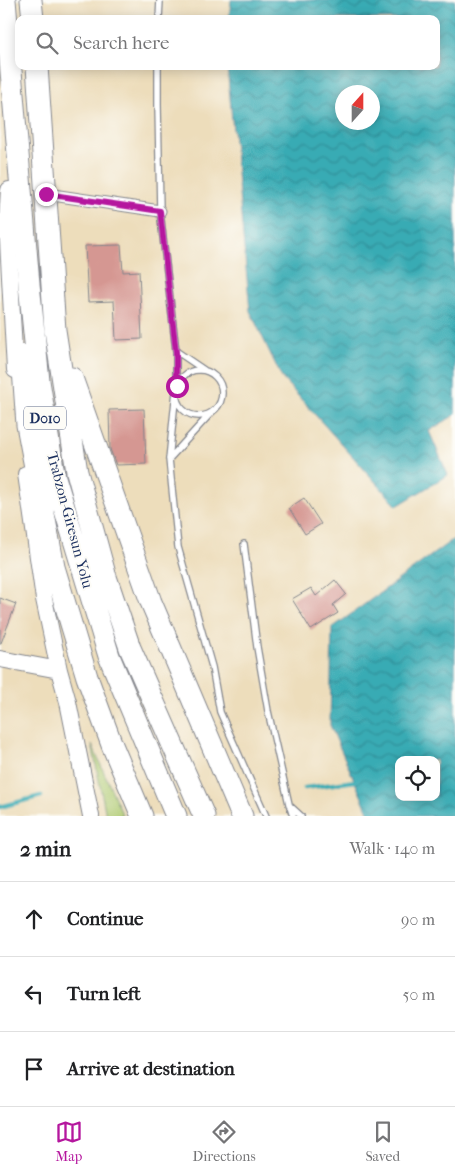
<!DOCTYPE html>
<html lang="en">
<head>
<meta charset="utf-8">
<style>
  body { margin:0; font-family:"IM FELL French Canon",serif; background:#f2f2f2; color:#202124 }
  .controls { position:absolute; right:15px; bottom:15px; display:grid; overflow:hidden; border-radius:10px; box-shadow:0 2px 12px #0003 }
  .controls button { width:45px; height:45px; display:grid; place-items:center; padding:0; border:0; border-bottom:1px solid #e0e0e0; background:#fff; color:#202124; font:25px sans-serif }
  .compass { position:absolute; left:335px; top:85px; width:45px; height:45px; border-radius:50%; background:#fff; box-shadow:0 2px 12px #0003; rotate:21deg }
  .stop { position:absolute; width:15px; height:15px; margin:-11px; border:4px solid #b5179e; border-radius:50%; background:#fff }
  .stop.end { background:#b5179e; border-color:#fff; box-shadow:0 1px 5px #0008 }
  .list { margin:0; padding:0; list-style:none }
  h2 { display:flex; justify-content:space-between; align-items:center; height:65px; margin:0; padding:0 20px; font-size:21px }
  h2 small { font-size:16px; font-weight:400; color:#757577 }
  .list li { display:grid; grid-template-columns:32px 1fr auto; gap:15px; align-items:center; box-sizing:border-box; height:75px; padding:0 20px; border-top:1px solid #e0e0e0 }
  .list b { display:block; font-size:19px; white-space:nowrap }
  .list em { font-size:16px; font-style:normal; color:#757577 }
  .icon { flex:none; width:28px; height:28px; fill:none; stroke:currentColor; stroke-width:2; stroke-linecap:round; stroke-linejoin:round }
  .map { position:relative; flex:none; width:455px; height:816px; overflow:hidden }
  .search { position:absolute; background:#fff; box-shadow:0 2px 12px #0003; left:15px; right:15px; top:15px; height:55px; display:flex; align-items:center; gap:12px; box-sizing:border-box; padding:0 18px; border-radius:10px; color:#757577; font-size:19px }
  .sheet { height:290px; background:#fff }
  nav { display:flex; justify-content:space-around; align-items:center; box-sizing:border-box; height:70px; border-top:1px solid #e0e0e0; background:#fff; font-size:14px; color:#757577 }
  nav a { display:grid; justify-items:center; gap:2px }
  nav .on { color:#b5179e }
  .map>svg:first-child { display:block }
</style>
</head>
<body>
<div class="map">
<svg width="455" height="816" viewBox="0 0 455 816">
  <defs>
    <pattern id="water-waves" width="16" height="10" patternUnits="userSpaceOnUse" patternTransform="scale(1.25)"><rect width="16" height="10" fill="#39abb4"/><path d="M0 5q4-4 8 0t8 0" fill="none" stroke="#2f8c96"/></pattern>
  </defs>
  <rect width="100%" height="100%" fill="#fdfcf7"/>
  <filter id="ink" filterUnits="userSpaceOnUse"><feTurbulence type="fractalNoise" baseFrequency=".02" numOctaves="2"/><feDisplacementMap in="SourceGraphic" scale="10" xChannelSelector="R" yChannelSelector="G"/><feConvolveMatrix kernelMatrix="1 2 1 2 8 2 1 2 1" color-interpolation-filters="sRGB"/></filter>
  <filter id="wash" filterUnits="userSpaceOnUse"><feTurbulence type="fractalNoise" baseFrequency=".0096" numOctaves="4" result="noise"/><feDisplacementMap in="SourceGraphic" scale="20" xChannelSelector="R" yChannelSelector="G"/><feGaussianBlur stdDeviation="1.12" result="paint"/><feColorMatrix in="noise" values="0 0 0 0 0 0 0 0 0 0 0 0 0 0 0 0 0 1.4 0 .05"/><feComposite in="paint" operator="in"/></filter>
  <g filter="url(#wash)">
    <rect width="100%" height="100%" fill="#edddbb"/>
    <!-- grass -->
    <path fill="#aec96f" stroke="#647c66" d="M 92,745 L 123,816 L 106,816 Z"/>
    <!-- water -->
    <path fill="url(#water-waves)" stroke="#2a6d89" fill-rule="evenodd" d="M 231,0 L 455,0 L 455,415 L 429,431 L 448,475 L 397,506 L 282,378 L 250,311 L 227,66 L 436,66 L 436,19 L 229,19 ZM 342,92 L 372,92 L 372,122 L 342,122 Z
      M 455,538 L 455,816 L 370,816 L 330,725 L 332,628 ZM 399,760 L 436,760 L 436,797 L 399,797 Z"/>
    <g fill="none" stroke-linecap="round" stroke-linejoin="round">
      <!-- stream -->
      <path stroke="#39abb4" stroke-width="4.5" d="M 305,788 L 355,781
        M 0,807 L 41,796"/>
    </g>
    <g id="blocks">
      <!-- building -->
      <path fill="#d59792" d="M 121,245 L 123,272 L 139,271 L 142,339 L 116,340 L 114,301 L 88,302 L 85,246 Z
        M 144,409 L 146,464 L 116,465 L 110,449 L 109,410 Z
        M 304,498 L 321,524 L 305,534 L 289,508 Z
        M 335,580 L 346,594 L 333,605 L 338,613 L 311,630 L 292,599 L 311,588 L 316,596 Z
        M 0,598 L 16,604 L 1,643 L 0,643 Z"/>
    </g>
  </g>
  <g filter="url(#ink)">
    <use href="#blocks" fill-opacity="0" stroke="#84868c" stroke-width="1"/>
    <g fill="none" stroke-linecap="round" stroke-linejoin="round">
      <!-- lane casing -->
      <g stroke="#84868c" stroke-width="8">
        <path id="lane" d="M 159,19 L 160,0
          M 158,66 L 158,105 L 160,211 L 176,351 L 176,391 L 169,459 L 178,547 L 212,667 L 220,712 L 266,816
          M 176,351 L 204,370
          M176 393a23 23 0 1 1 46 0a23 23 0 1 1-46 0Z
          M 169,459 L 212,412
          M 244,544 L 257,647 L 268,711 L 289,804 L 293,816
          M 290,806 L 301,816"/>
      </g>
      <!-- street casing -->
      <g stroke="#84868c" stroke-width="13">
        <path id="street" d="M 46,194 L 160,211"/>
      </g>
      <!-- secondary casing -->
      <g stroke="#84868c" stroke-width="18">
        <path id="secondary" d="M 9,190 L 7,222 L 15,370
          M 26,474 L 44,599 L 59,670
          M 0,659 L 59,670 L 68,702 L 91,816"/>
      </g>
      <!-- highway casing -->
      <g stroke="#84868c" stroke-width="23">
        <path id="highway" d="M 5,0 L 29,284 L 39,381 L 54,474 L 109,656 L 176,816
          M 31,0 L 33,19
          M 37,66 L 55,330 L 77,472 L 105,574 L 130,648 L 204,816
          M 22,355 L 27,425 L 54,567 L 87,677 L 112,745 L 142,816
          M 72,378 L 151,602 L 242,816"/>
      </g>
      <!-- lane -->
      <use href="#lane" stroke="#fff" stroke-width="5.5"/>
      <!-- street -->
      <use href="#street" stroke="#fff" stroke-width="11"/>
      <!-- secondary -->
      <use href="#secondary" stroke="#fff" stroke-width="16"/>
      <!-- highway -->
      <use href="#highway" stroke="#fff" stroke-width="21"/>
    </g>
  </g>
  <g fill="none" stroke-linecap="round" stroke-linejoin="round" filter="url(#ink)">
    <!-- route -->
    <path stroke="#b5179e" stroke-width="6" d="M 46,194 L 160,211 L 176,352 L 176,392 L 177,386"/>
  </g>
  <g text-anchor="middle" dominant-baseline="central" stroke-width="4" stroke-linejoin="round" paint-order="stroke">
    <!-- shield labels -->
    <rect fill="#fdfcf7" stroke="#5f6c8c" stroke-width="1" x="24" y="406.5" width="42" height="23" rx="4"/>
    <g font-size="14" font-weight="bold" fill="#1b2f5e">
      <text x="45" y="418">D010</text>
    </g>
    <!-- street labels -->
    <g font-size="15" fill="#1b2f5e" stroke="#fdfcf7">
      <text transform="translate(70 520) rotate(75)">Trabzon-Giresun Yolu</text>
    </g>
  </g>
</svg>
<div class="controls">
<button><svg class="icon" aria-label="locate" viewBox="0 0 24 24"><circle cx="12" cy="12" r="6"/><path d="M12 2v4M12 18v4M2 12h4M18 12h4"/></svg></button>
</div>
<svg class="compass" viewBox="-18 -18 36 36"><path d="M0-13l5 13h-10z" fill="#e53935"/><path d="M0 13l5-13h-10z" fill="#757577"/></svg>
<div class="stop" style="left:177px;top:386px"></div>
<div class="stop end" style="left:46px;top:194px"></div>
<div class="search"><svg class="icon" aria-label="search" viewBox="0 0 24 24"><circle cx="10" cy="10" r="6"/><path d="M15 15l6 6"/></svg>Search here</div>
</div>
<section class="sheet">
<h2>2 min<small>Walk · 140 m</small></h2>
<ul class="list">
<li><svg class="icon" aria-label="ahead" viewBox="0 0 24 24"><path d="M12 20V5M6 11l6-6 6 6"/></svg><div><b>Continue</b></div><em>90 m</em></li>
<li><svg class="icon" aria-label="left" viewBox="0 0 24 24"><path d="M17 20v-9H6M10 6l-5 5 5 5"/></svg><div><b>Turn left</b></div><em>50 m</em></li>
<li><svg class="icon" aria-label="arrive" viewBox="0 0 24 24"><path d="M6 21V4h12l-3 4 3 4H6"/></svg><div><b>Arrive at destination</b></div></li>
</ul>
</section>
<nav>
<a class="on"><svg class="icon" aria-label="map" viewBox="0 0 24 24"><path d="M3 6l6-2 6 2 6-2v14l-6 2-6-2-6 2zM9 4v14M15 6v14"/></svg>Map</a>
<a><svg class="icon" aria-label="directions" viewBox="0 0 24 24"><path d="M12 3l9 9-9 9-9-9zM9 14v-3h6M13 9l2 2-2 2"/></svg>Directions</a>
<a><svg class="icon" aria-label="saved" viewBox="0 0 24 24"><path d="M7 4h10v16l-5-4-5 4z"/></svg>Saved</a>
</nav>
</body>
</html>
